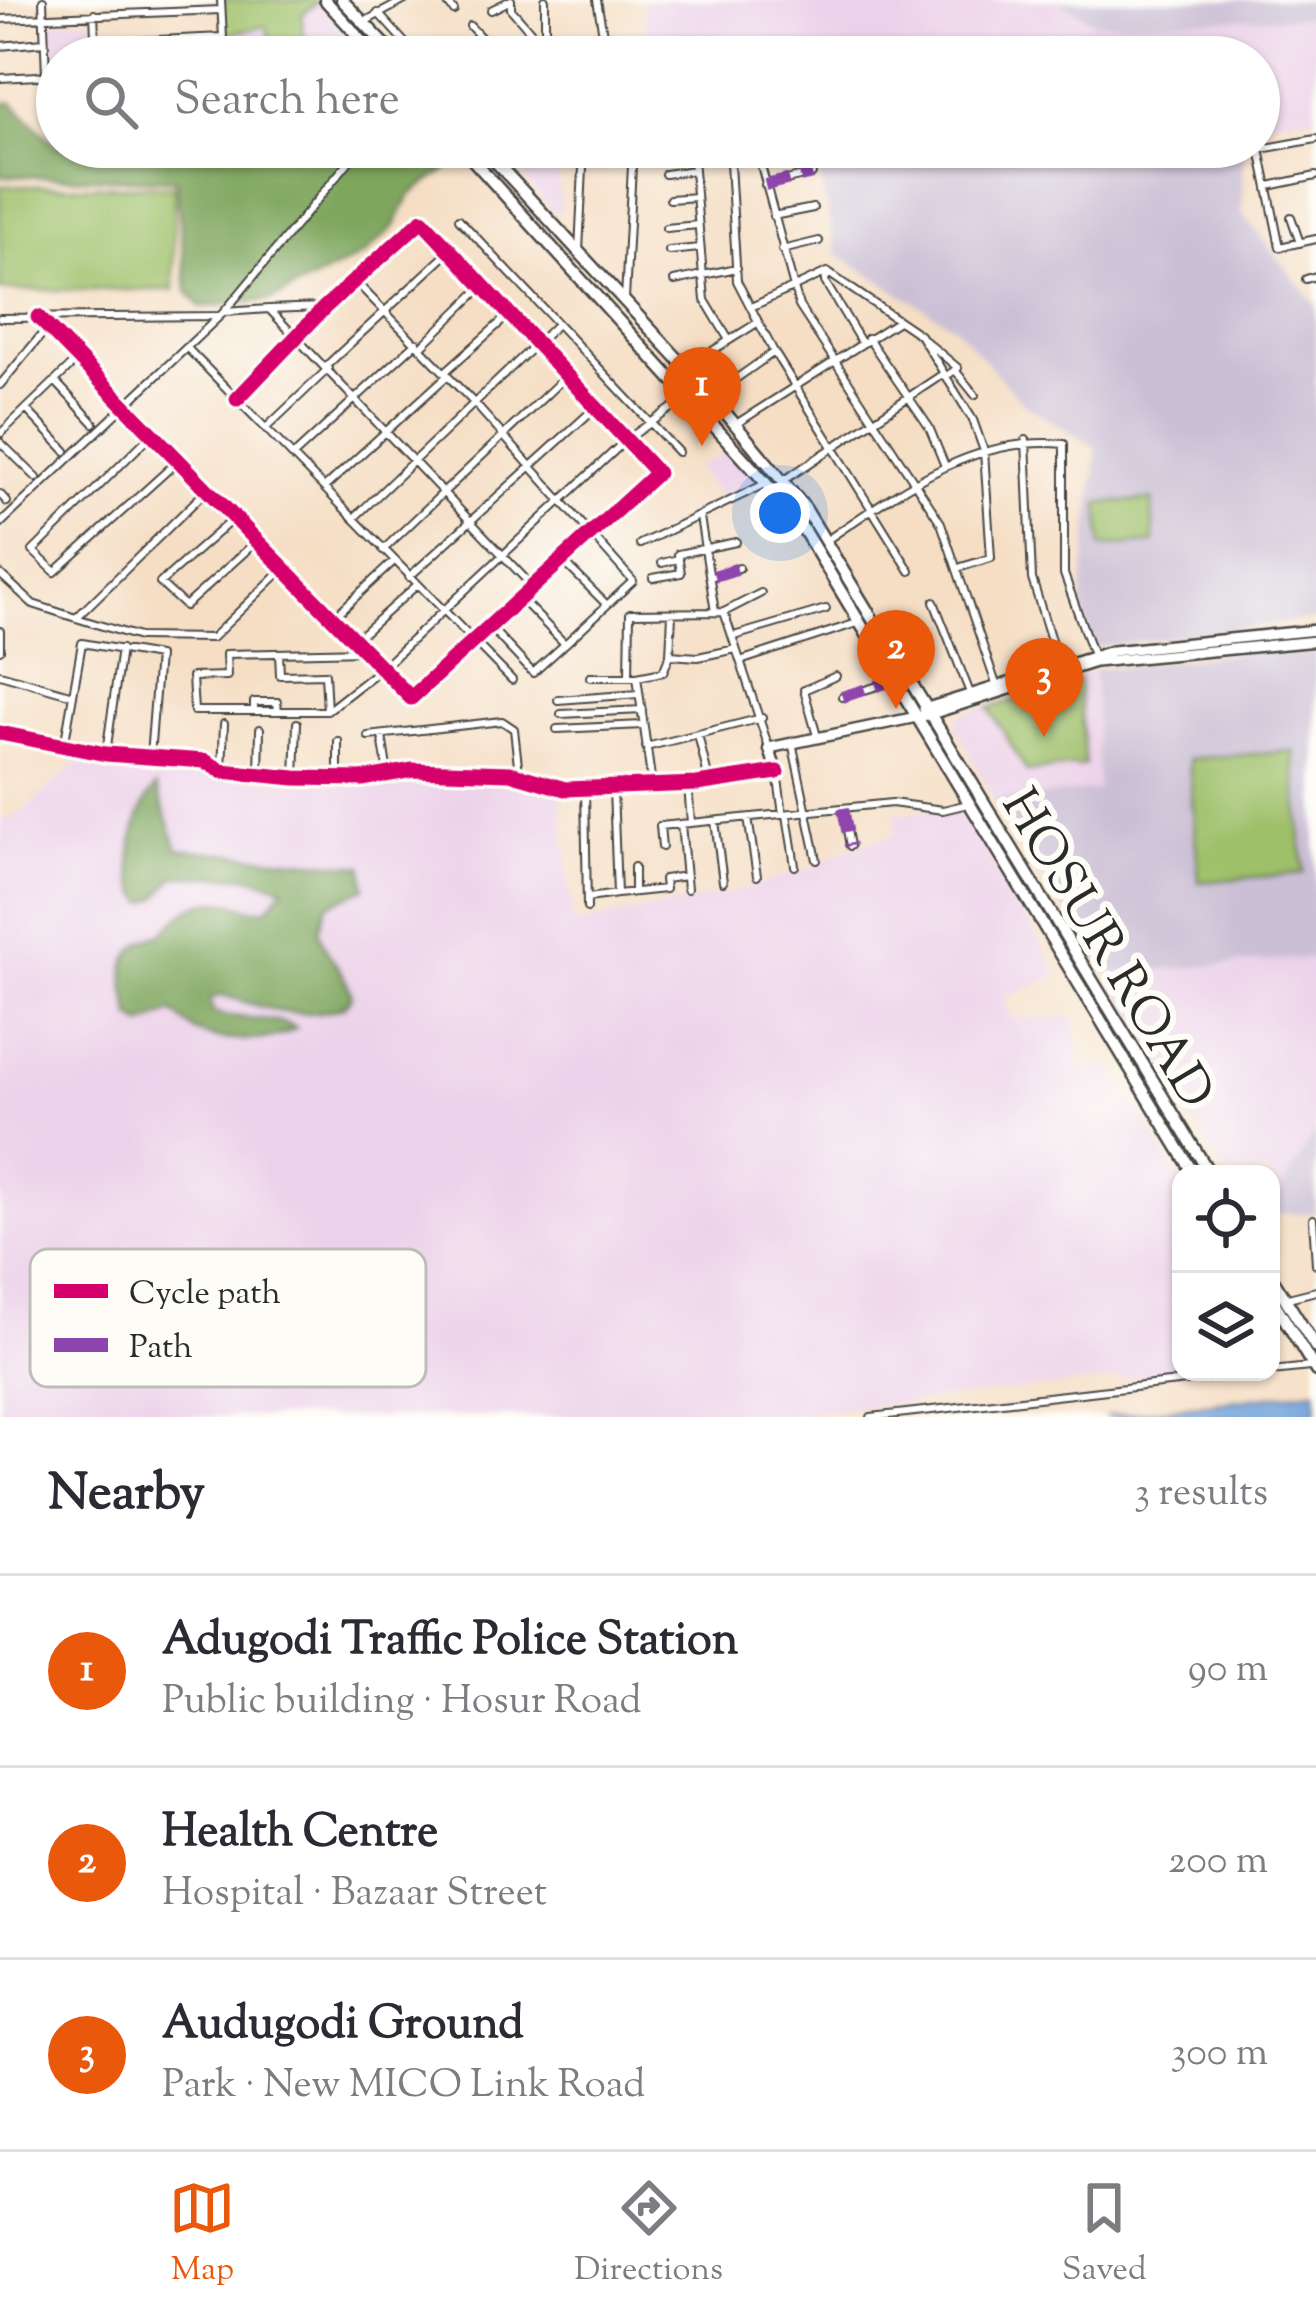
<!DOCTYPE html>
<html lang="en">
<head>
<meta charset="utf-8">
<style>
  body { margin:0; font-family:"Sorts Mill Goudy",serif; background:#f2f2f3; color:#2b2b33 }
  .controls { position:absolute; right:36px; bottom:36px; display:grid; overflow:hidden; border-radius:24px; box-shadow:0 3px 9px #0004 }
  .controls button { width:108px; height:108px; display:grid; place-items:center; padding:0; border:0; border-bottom:3px solid #e1e1e2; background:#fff; color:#2b2b33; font:60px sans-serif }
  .you { position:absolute; left:780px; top:513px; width:42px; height:42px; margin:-30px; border:9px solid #fff; border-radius:50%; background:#1a73e8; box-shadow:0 0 0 18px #1a73e833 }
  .badge { display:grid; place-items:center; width:78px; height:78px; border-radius:50%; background:#ea580c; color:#fff; font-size:39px; font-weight:700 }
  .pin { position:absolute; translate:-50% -99px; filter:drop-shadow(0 3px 6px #0008) }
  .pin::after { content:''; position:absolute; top:63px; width:42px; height:36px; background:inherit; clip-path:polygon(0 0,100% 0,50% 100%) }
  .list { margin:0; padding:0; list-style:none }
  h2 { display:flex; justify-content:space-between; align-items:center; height:156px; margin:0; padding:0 48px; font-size:51px }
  h2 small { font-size:39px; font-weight:400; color:#7c7c81 }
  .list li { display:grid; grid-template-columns:78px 1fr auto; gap:36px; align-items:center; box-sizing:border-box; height:192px; padding:0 48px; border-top:3px solid #e1e1e2 }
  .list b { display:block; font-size:45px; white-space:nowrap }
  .list p { margin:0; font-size:39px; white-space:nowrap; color:#7c7c81 }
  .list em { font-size:39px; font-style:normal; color:#7c7c81 }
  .icon { flex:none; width:66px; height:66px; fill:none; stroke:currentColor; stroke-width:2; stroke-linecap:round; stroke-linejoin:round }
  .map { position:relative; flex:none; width:1316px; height:1417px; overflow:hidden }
  .search { position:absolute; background:#fff; box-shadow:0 3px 9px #0004; left:36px; right:36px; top:36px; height:132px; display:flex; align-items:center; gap:30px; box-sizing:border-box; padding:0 42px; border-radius:66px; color:#7c7c81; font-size:45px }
  .sheet { height:732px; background:#fff }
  nav { display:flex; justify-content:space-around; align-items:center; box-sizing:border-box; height:168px; border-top:3px solid #e1e1e2; background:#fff; font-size:33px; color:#7c7c81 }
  nav a { display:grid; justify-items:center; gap:6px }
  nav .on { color:#ea580c }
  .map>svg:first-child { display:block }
</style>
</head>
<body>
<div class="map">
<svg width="1316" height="1417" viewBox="0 0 1316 1417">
  <rect width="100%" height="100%" fill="#fdfcf7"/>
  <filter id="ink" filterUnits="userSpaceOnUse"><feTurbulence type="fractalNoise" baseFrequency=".00833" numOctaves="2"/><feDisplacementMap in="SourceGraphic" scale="24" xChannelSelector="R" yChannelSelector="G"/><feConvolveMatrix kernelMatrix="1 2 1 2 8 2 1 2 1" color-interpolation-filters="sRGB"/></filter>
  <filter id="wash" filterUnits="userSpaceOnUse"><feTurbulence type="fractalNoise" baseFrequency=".004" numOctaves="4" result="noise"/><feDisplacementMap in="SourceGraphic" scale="48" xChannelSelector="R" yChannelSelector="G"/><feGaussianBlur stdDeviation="2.7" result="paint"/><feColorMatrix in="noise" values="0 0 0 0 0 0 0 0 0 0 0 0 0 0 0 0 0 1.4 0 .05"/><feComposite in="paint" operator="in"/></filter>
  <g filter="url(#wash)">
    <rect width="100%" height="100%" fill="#f5dec4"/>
    <!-- built -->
    <path fill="#ecd1ea" d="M 644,0 L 1059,0 L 1096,23 L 1316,17 L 1316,115 L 1259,121 L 1259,57 L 646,57 Z
      M 316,3 L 367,57 L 226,57 L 224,35 L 267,26 L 305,46 L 302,15 Z
      M 91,18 L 92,57 L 57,57 L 57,72 L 48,72 L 46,21 Z
      M 496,147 L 555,147 L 561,209 L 554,212 Z
      M 730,450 L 758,481 L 722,501 L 696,467 Z
      M 1094,670 L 1098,790 L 994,800 L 955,725 L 959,715 Z
      M 80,760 L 193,766 L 213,778 L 364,785 L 415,777 L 519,782 L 561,795 L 573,924 L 735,892 L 817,866 L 850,846 L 896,835 L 895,813 L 963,808 L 1059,975 L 1004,998 L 1010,1018 L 1075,1017 L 1082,1069 L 1110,1064 L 1181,1180 L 1185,1372 L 774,1417 L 0,1417 L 0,820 L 19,815 Z
      M 1314,958 L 1316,1130 L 1271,1208 L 1271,1174 L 1225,1174 L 1108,973 Z"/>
    <!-- industrial -->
    <path fill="#cbbfd5" d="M 1059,0 L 1316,0 L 1316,17 L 1096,23 Z
      M 813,147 L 1243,147 L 1242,213 L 1316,305 L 1316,619 L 1093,647 L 1081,603 L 1097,448 L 1024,404 L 955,327 L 837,254 Z
      M 1316,643 L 1316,971 L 1314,958 L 1108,973 L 994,800 L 1098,790 L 1094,670 Z
      M 1316,1130 L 1316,1213 L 1271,1214 L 1271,1208 Z"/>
    <!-- green -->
    <path fill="#9ec069" stroke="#64764a" stroke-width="3" d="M 222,0 L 313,0 L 316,3 L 302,15 L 305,47 L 272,46 L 266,26 L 224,35 Z
      M 0,186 L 174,186 L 174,290 L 0,290 Z
      M 1152,500 L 1154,543 L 1102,547 L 1099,503 Z
      M 1078,680 L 1085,765 L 1027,772 L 989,708 Z
      M 1294,751 L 1304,873 L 1199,882 L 1189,759 Z"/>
    <!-- forest -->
    <path fill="#7ea65d" stroke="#546844" stroke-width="3" d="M 0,103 L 13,103 L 57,147 L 423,147 L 447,169 L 411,194 L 394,227 L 364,255 L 271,300 L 201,307 L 187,291 L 176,180 L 0,176 Z
      M 156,787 L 178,849 L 363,866 L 365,888 L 327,905 L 319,930 C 324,956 345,969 352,996 L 343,1007 C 291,1021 269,1009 222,995 L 210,999 L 213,1012 C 240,1022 271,1014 296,1028 C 274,1043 217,1044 194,1030 C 186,1025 180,1017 172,1012 L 143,1025 L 132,1018 C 121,974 116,948 162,934 C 179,915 199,895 230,903 C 245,906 252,912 268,908 L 284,887 L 245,876 L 175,876 L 158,897 L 146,903 C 119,879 133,811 156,787 Z"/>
    <!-- water -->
    <path fill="#71a2db" stroke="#4e6683" stroke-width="3" d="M 1316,1390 L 1316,1412 L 1293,1417 L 1105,1417 Z"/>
  </g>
  <g filter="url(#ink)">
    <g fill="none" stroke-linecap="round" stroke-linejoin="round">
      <!-- street casing -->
      <g stroke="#494642" stroke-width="10">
        <path id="street" d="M 43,0 L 47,99
          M 221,0 L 224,57
          M 445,0 L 454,11
          M 511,0 L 511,9 L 545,48
          M 597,0 L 607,57
          M 491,10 L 511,0
          M 378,13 L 417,56
          M 94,14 L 96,57
          M 0,19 L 221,10
          M 364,22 L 405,0
          M 470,26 L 499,57
          M 95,43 L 223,37
          M 0,46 L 44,42
          M 545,57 L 545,0
          M 0,78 L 57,75
          M 1262,123 L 1260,149 L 1280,247 L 1316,239
          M 692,147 L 705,300 L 729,340
          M 729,147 L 737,281 L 774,352 L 910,571
          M 756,147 L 799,306 L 941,523 L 997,687
          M 1261,149 L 1316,139
          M 758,152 L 784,147
          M 665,174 L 694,170
          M 765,185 L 812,174
          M 1269,186 L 1316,176
          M 670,199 L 696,197
          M 773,216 L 813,208
          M 1291,217 L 1300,243
          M 459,219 L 678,452
          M 666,228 L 698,225
          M 782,250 L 819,241
          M 579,251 L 584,147
          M 669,251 L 700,248
          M 827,272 L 920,335 L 973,420 L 984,451 L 991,558 L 961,567
          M 827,272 L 825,282 L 861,342
          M 1306,279 L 1316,276
          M 354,280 L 476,405 L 633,581 L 565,644 L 519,597
          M 674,281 L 737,268
          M 625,299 L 633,147
          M 751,307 L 827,272
          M 269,309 L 321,307
          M 224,312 L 269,309 L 532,586
          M 38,317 L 411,698 L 657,473 L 422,220 L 325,307 L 237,399
          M 0,318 L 218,316
          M 868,338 L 929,427 L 945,466
          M 922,338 L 958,368 L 945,377
          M 422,346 L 484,285
          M 187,348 L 512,680
          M 326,366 L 451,250
          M 685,368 L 757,323
          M 955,370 L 975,395
          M 446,371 L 510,314
          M 55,381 L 94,423
          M 0,385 L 48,327
          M 713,395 L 774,352
          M 26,409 L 66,451
          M 736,424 L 898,321
          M 266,428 L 328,369
          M 153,433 L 33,551 L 55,572 L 179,460
          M 0,434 L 79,358
          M 1026,440 L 1032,579 L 1059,666
          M 0,442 L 37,478
          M 293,456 L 417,342
          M 783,481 L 943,374
          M 324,488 L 448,375
          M 208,489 L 76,618 L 139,637 L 212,638 L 284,568
          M 0,494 L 7,502
          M 235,517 L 160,583 L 185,606 L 258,540
          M 700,517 L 715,612
          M 354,518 L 557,324
          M 0,524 L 224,312 L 361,147
          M 827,540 C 899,491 973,435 1064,444 L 1064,574 L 1094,658
          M 640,544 L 765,484
          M 383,550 L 567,375
          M 561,559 L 607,605
          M 662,563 L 678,559
          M 0,574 L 33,604 L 76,618
          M 714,576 L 739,568
          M 409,577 L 596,407
          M 653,578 L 681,573 L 678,554 L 736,542
          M 934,602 L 970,693
          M 724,612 L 769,748
          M 333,618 L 394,561
          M 489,626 L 533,673 L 565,644
          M 0,631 L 0,650
          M 734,636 L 826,609
          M 355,640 L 417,585
          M 366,651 L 226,654 L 227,676 L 192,677 L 194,711 L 327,711 L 382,668 L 626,440 L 702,387
          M 279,653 L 280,675 L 325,674 L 327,711
          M 670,655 L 698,657 L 736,649
          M 743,660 L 860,622
          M 0,674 L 73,695
          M 590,677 L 637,677 L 652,785
          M 629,677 L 630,613 L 724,612 L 761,593
          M 637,677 L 663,672 L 670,655 L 672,614
          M 842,697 L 894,681
          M 558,700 L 639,694
          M 254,711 L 254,702 L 277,702 L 278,711
          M 561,714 L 642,710
          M 557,729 L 643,725
          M 698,734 L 709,781
          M 368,736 L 502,721 L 514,729 L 519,774
          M 382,736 L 388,774
          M 817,736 L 804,690 L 836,676
          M 338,741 L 338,778
          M 792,742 L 817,860
          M 64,747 L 82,643 L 158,656 L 150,756
          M 646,747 L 762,718
          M 106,753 L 121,649
          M 222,771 L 224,724
          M 777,772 L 783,814
          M 259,775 L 260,729
          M 295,778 L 297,723
          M 688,785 L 691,823
          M 585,788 L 587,908
          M 843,808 L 850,846
          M 787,815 L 795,866
          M 748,818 L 757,876
          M 715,821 L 723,882
          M 681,824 L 687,889
          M 662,847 L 660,826 L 892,803 L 943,810 L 968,804
          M 634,867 L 634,892
          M 617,894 L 665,889 L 664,879 L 686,876
          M 588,898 L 617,894 L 613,789
          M 1313,1219 L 1316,1264
          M 1288,1298 L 1316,1291
          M 1271,1371 L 1310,1367
          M 871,1417 L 1265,1372"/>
      </g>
      <!-- secondary casing -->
      <g stroke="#494642" stroke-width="14">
        <path id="secondary" d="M 924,709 L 1112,651 L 1316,630
          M 0,733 L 106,754 L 205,761 L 222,771 L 295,778 L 362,779 L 413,770 L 510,773 L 565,789 L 697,784 L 777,772 L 769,748 L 931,714 L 1095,662 L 1316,641"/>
      </g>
      <!-- primary casing -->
      <g stroke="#494642" stroke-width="15">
        <path id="primary" d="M 325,0 L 377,57
          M 342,0 L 397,57
          M 461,147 L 794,514 L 1194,1174
          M 482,147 L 703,386 L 805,508 L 1210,1174
          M 1271,1276 L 1316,1348
          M 1271,1297 L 1316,1371"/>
      </g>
      <!-- street -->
      <use href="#street" stroke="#fff" stroke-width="6"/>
      <!-- secondary -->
      <use href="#secondary" stroke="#fff" stroke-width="9"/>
      <!-- primary -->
      <use href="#primary" stroke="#fff" stroke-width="10"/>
      <!-- quiet -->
      <path stroke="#8e44ad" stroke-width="12" stroke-dasharray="24 12" stroke-linecap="butt" d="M 765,185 L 812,174
        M 714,576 L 739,568
        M 842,697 L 898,679
        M 843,808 L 850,846"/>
      <!-- cycleway casing -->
      <g stroke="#fdfcf7" stroke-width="22">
        <path id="cycleway" d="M 38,317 L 411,698 L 657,473 L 422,220 L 325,307 L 237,399
          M 0,733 L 106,754 L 205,761 L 222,771 L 295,778 L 362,779 L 413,770 L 510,773 L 565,789 L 697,784 L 777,772"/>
      </g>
      <!-- cycleway -->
      <use href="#cycleway" stroke="#d6006c" stroke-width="15"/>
    </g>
  </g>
  <g text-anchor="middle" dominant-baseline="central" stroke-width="12" stroke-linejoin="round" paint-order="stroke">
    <!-- street labels -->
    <g font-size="51" fill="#2b2b2b" stroke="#fdfcf7">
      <text transform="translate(1105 950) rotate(59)">HOSUR ROAD</text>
    </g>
  </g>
  <!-- legend -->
  <rect x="30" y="1249" width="396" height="138" rx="18" fill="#fdfcf7" stroke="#bebdba" stroke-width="3"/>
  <rect x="54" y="1284" width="54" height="14" fill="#d6006c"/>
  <rect x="54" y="1338" width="54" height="14" fill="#8e44ad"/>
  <g font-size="33" fill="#2b2b2b">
    <text x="129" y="1303">Cycle path</text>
    <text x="129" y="1357">Path</text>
  </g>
</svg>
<div class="controls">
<button><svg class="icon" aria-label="locate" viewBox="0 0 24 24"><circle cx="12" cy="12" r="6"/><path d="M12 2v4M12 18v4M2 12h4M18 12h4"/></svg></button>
<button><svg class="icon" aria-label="layers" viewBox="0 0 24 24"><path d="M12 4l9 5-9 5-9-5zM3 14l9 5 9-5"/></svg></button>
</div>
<div class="you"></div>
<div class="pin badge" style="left:702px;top:446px">1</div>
<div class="pin badge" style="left:896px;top:709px">2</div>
<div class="pin badge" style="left:1044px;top:737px">3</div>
<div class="search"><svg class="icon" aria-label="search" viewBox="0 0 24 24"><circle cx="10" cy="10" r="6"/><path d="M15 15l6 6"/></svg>Search here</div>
</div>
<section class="sheet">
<h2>Nearby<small>3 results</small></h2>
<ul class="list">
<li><span class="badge">1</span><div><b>Adugodi Traffic Police Station</b><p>Public building · Hosur Road</p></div><em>90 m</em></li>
<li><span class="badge">2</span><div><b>Health Centre</b><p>Hospital · Bazaar Street</p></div><em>200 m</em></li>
<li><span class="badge">3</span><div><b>Audugodi Ground</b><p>Park · New MICO Link Road</p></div><em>300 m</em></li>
</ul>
</section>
<nav>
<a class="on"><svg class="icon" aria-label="map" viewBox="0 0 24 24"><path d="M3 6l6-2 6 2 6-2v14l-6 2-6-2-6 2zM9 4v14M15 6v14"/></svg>Map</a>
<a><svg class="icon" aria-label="directions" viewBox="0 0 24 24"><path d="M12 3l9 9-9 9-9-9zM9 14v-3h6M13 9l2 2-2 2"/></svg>Directions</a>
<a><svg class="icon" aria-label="saved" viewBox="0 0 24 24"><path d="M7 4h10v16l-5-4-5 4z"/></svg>Saved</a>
</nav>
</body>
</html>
